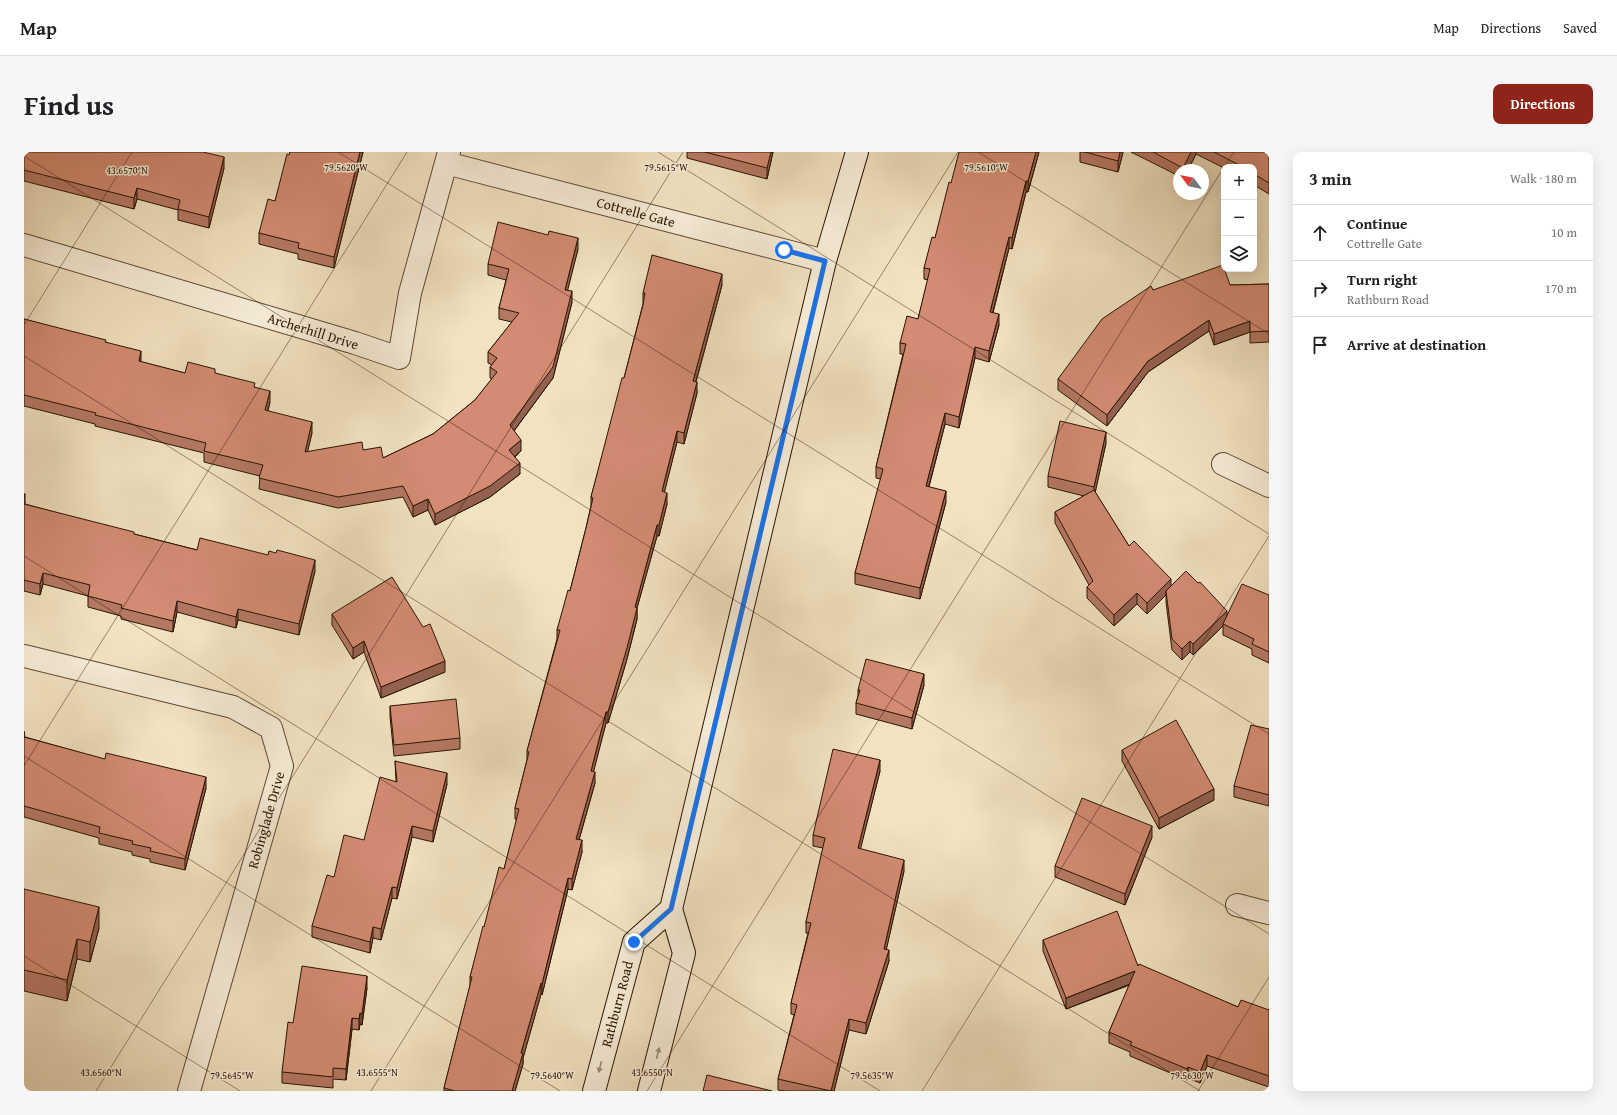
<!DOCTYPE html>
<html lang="en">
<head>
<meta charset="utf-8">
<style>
  body { margin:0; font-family:"Gentium Book Plus",serif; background:#f6f6f6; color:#202124 }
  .controls { position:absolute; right:12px; top:12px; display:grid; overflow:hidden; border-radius:8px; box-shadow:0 4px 16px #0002 }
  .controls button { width:36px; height:36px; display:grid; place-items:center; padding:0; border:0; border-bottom:1px solid #e0e0e0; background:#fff; color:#202124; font:20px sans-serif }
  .compass { position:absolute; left:1149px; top:12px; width:36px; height:36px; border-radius:50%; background:#fff; box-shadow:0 4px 16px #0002; rotate:302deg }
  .stop { position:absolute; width:12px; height:12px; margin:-9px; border:3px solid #1a73e8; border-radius:50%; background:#fff }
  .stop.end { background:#1a73e8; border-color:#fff; box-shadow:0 1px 4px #0008 }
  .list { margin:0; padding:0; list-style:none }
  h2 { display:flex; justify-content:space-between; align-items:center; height:52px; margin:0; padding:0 16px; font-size:17px }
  h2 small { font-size:13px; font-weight:400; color:#757577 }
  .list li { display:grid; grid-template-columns:26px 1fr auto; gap:12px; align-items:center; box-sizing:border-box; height:56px; padding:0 16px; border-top:1px solid #e0e0e0 }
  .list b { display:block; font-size:15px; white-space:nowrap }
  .list p { margin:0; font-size:13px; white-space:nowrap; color:#757577 }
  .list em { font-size:13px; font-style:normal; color:#757577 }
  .icon { flex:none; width:22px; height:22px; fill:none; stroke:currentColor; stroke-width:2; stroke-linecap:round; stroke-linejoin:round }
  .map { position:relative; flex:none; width:1245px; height:939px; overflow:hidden; border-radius:8px }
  header { display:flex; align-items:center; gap:24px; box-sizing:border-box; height:56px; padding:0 20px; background:#fff; border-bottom:1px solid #e0e0e0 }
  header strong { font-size:19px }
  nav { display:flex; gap:22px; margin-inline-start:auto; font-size:14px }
  .intro { display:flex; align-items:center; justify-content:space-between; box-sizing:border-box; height:96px; padding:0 24px }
  h1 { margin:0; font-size:28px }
  .button { padding:10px 18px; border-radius:8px; background:#8f2418; color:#fff; font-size:14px; font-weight:700 }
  main { display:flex; gap:24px; padding:0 24px }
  aside { flex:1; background:#fff; border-radius:8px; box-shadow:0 4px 16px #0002 }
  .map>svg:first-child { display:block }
</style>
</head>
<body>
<header>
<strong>Map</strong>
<nav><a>Map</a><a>Directions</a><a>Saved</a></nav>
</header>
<div class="intro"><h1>Find us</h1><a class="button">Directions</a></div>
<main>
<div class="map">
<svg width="1245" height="939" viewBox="0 0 1245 939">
  <rect width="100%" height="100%" fill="#f1e2c1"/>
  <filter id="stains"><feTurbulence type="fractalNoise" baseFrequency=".005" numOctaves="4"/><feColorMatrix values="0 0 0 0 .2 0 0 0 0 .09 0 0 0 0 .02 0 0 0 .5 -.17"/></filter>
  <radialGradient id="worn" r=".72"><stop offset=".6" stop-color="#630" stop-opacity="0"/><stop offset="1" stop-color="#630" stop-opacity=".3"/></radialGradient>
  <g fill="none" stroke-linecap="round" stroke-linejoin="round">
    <!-- street casing -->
    <g stroke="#5c4832" stroke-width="24">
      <path id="street" d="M 422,11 L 801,109
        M 0,93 L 331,191 L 375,206 L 386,141 L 425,0
        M 1199,312 L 1245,334
        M 0,504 L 209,555 L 247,576 L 258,614 L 165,939
        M 1213,753 L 1245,761"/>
    </g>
    <!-- secondary casing -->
    <g stroke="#2a1402" stroke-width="24">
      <path id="secondary" d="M 570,939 L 610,790 L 647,757
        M 625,939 L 660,801 L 647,757 L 801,109 L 833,0"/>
    </g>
    <!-- street -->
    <use href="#street" stroke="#f6ecd7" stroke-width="22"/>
    <!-- secondary -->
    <use href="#secondary" stroke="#f6ecd7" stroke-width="22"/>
  </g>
  <!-- wall -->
  <path fill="#b57863" stroke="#2a1402" d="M 0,0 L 200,16 L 185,76 L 154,68 L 154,58 L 113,47 L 110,57 L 0,29 Z
    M 266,0 L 339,0 L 310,116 L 274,107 L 274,102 L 235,92 L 235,81 L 251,49 Z
    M 663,0 L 749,0 L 743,27 L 663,6 Z
    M 1015,0 L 1004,40 L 1002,40 L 988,97 L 985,96 L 969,161 L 975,173 L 965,210 L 951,206 L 935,276 L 921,272 L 905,335 L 922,350 L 896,447 L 831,432 L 831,421 L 857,327 L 852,326 L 852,315 L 879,202 L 876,202 L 876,191 L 894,167 L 904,128 L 900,127 L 900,116 L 911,86 L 927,31 Z
    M 1056,0 L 1099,0 L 1094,20 L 1056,10 Z
    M 1107,0 L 1245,0 L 1245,42 L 1230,33 L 1230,15 L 1200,15 L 1200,16 L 1172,2 L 1164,18 L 1155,18 L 1155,24 Z
    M 554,97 L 543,138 L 548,150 L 529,226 L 490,279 L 497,299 L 491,305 L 496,322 L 466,345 L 411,373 L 404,358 L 389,365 L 379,345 L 314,356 L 235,337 L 236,324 L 180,310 L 180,301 L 71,274 L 71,272 L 0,254 L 0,167 L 82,190 L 117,210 L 161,221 L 191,221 L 231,235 L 246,250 L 244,259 L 288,281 L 283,300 L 339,298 L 359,306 L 409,282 L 451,248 L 468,227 L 466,226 L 466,215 L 468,213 L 464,211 L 464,200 L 488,170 L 475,167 L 475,156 L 482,128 L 464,123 L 464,112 Z
    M 1245,132 L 1245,190 L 1226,191 L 1226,180 L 1190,193 L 1185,179 L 1124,220 L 1083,274 L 1034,238 L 1034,227 L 1129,138 L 1206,133 Z
    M 698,133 L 672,230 L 673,241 L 660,292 L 653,290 L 640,340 L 643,352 L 635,384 L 633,384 L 613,456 L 613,467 L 603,507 L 584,571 L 582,571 L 569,620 L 571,631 L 555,688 L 558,700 L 548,738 L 544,737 L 518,843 L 517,842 L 499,906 L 499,912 L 491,939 L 420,939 L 420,936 L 446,834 L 446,825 L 460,775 L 480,717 L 493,668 L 491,667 L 491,656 L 503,608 L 503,599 L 533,487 L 533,478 L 546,439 L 562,376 L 567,354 L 567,345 L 600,226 L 619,152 L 619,141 Z
    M 1082,291 L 1071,340 L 1105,394 L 1147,434 L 1203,464 L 1245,443 L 1245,511 L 1228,503 L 1228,497 L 1199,483 L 1199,474 L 1169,503 L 1166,500 L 1158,508 L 1148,498 L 1142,450 L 1142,443 L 1123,462 L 1113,452 L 1090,474 L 1063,446 L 1063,435 L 1065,433 L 1031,371 L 1031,360 L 1060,344 L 1024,335 L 1024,324 Z
    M 0,341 L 1,352 L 110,382 L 173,398 L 291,419 L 275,483 L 214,468 L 212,476 L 153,460 L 149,480 L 97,467 L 97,464 L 64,455 L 64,444 L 19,432 L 16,443 L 0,439 Z
    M 308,462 L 421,520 L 357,546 L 340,500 L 329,507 L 308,473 Z
    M 900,533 L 888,577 L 832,562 L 832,551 L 834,544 L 834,538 Z
    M 366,554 L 436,586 L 436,597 L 370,604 L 366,565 Z
    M 1245,577 L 1245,654 L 1210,645 L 1210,634 Z
    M 0,579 L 1,585 L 182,636 L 161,718 L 126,710 L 126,707 L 108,703 L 108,700 L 75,692 L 75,686 L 0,665 Z
    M 1098,598 L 1190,648 L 1135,677 L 1098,609 Z
    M 371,609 L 423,632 L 409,690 L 388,685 L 373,747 L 368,746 L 357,788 L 349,786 L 346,801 L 288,785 L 288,774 L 310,725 L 340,688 L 372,629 Z
    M 856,619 L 836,697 L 880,719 L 862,798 L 865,809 L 842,882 L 825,878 L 810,939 L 760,939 L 754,938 L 754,927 L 770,863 L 767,862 L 767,851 L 784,781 L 782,781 L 782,770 L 799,696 L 789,694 L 789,683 Z
    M 1128,685 L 1101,753 L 1031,725 L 1031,714 Z
    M 0,737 L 75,776 L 66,810 L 53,807 L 43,849 L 0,839 Z
    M 1019,788 L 1114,814 L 1214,855 L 1245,858 L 1245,935 L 1183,914 L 1176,931 L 1164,926 L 1163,928 L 1106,904 L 1106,900 L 1085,891 L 1085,880 L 1106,833 L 1042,857 L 1019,799 Z
    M 343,836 L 338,873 L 336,872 L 335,878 L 328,877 L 322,928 L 309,927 L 309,936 L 258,931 L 258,920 Z"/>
  <!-- shaded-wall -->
  <path fill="#946150" stroke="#2a1402" d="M 336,0 L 339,0 L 310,116 L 310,105 Z
    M 747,0 L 749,0 L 743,27 L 743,16 Z
    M 1012,0 L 1015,0 L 1004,40 L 1004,29 Z
    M 1096,0 L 1099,0 L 1094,20 L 1094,9 Z
    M 1167,0 L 1172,0 L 1172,2 L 1164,18 L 1159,18 L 1159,16 Z
    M 200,5 L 200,16 L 185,76 L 185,65 Z
    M 1002,29 L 1002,40 L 988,97 L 988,86 Z
    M 113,36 L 113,47 L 110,57 L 110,46 Z
    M 985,85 L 985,96 L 966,171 L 966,160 Z
    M 554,86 L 554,97 L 541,149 L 541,138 Z
    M 698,122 L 698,133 L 669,240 L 669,229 Z
    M 548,139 L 548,150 L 529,226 L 486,284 L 486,273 Z
    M 975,162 L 975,173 L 965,210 L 965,199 Z
    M 1185,168 L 1185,179 L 1124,220 L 1083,274 L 1083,263 L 1124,209 Z
    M 1226,169 L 1226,180 L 1190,193 L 1190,182 Z
    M 951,195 L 951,206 L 935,276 L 935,265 Z
    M 117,199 L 117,210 L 115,209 Z
    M 673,230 L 673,241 L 660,292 L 660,281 Z
    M 246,239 L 246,250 L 241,269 L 241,258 Z
    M 921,261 L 921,272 L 902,345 L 902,334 Z
    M 288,270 L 288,281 L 281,311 L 281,300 Z
    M 653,279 L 653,290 L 638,350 L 638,339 Z
    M 1082,280 L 1082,291 L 1070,346 L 1070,335 Z
    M 497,288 L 497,299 L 485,309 L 485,298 Z
    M 496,311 L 496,322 L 466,345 L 411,373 L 411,362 Z
    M 922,339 L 922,350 L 896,447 L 896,436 Z
    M 643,341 L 643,352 L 635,384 L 635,373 Z
    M 1,342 L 1,353 L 0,357 L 0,346 Z
    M 404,347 L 404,358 L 389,365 L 389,354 Z
    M 633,373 L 633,384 L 613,456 L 613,467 L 603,507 L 584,571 L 584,560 L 611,455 Z
    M 291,408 L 291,419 L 275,483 L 275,472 Z
    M 19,421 L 19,432 L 16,443 L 16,432 Z
    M 1147,427 L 1147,438 L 1142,439 L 1142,443 L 1123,462 L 1123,451 Z
    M 1113,441 L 1113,452 L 1090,474 L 1090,463 Z
    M 153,449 L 153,460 L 149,480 L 149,469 Z
    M 214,457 L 214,468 L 212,476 L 212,465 Z
    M 1203,459 L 1203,470 L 1199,472 L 1199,474 L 1169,503 L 1169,492 Z
    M 340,489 L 340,500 L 329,507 L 329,496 Z
    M 1166,489 L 1166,500 L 1158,508 L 1158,497 Z
    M 421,509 L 421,520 L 357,546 L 357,535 Z
    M 900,522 L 900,533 L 888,577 L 888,566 Z
    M 582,560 L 582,571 L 567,630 L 567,619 Z
    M 856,608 L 856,619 L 834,707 L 834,696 Z
    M 571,620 L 571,631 L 552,698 L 552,687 Z
    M 423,621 L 423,632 L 409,690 L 409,679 Z
    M 182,625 L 182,636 L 161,718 L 161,707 Z
    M 1190,637 L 1190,648 L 1135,677 L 1135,666 Z
    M 388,674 L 388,685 L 373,747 L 373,736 Z
    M 1128,674 L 1128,685 L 1101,753 L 1101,742 Z
    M 558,688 L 558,700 L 548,738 L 548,727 Z
    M 880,708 L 880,719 L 860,808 L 860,797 Z
    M 544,726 L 544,737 L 518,843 L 518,832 Z
    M 368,735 L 368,746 L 357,788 L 357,777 Z
    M 75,755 L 75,776 L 66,810 L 66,790 Z
    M 349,775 L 349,786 L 346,801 L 346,790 Z
    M 53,787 L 53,807 L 43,849 L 43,828 Z
    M 865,798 L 865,809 L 842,882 L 842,871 Z
    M 1111,819 L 1111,830 L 1042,857 L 1042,846 Z
    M 343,824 L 343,836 L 338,873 L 338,862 Z
    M 517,831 L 517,842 L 499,906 L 499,912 L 491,939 L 488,939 L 497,901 Z
    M 336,861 L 336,872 L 335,878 L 335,867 Z
    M 328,866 L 328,877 L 322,928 L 322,917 Z
    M 825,867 L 825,878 L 810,939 L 807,939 Z
    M 1183,903 L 1183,914 L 1176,931 L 1176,920 Z
    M 1164,915 L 1164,926 L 1163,928 L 1163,917 Z"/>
  <!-- building -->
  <path fill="#d38b73" stroke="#2a1402" d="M 0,0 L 179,0 L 200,5 L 185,65 L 154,57 L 156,48 L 113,36 L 110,46 L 0,18 Z
    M 266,0 L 336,0 L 310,105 L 274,96 L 275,91 L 235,81 L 244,47 L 251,49 L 263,2 L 265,3 Z
    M 681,0 L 747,0 L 743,16 Z
    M 935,0 L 1012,0 L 1004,29 L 1002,29 L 988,86 L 985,85 L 966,160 L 975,162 L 965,199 L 951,195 L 935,265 L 921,261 L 902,334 L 922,339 L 896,436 L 831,421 L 859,317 L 852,315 L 882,192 L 876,191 L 883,164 L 894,167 L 906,117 L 900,116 L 908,85 L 911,86 L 925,30 L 927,31 Z
    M 1061,0 L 1096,0 L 1094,9 Z
    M 1129,0 L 1167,0 L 1159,16 Z
    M 1190,0 L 1245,0 L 1245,31 L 1230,22 L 1230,15 L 1219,15 Z
    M 474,70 L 524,83 L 525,79 L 554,86 L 541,138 L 548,139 L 529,215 L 486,273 L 497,288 L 485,298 L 496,311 L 466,334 L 411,362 L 404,347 L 389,354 L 379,334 L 314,345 L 235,326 L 239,313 L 180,299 L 182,291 L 71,263 L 72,261 L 0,243 L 0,167 L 82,188 L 81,190 L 117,199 L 115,209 L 161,221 L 164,210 L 191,217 L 191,221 L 231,231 L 230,235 L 246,239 L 241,258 L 288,270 L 281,300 L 338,290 L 339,298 L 357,295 L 359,306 L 409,282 L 451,248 L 473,220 L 466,215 L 473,206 L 464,200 L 495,161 L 475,156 L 485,117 L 464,112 Z
    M 628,103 L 698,122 L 669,229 L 673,230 L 660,281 L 653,279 L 638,339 L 643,341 L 635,373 L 633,373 L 611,455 L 613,456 L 603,496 L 584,560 L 582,560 L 567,619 L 571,620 L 552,687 L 558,688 L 548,727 L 544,726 L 518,832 L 517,831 L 497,901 L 499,901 L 488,939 L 431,939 L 420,936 L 448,825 L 446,825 L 459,774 L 460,775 L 475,715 L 480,717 L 495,657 L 491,656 L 505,600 L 503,599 L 536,478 L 533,478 L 544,438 L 546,439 L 562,376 L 569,346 L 567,345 L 598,226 L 600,226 L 619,153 L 621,141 L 619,141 Z
    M 1199,113 L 1206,133 L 1245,132 L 1245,179 L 1226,180 L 1226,169 L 1190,182 L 1185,168 L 1124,209 L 1083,263 L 1034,227 L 1078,167 L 1127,134 L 1129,138 Z
    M 1036,269 L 1082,280 L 1070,335 L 1024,324 Z
    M 1070,338 L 1105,394 L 1110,389 L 1147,427 L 1123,451 L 1113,441 L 1090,463 L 1063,435 L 1069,429 L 1031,360 Z
    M 0,352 L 110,380 L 110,382 L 173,398 L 176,386 L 244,403 L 245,399 L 252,401 L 253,398 L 291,408 L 275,472 L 214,457 L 212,465 L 153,449 L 149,469 L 97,456 L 98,453 L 64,444 L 66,433 L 19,421 L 16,432 L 0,428 Z
    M 1162,419 L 1174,431 L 1176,430 L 1203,459 L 1169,492 L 1166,489 L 1158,497 L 1148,487 L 1142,439 Z
    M 368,425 L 399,475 L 406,472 L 421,509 L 357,535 L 340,489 L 329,496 L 308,462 Z
    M 1218,432 L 1245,443 L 1245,500 L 1228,492 L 1230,487 L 1199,472 Z
    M 842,507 L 900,522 L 888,566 L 832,551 L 836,538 L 834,538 Z
    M 432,547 L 436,586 L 370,593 L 366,554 Z
    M 1152,568 L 1190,637 L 1135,666 L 1098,598 Z
    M 1227,573 L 1245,577 L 1245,643 L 1210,634 Z
    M 0,585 L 81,607 L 82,601 L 182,625 L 161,707 L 126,699 L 127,696 L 108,692 L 109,689 L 75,681 L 76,675 L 0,654 Z
    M 809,597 L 856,608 L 834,696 L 880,708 L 860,797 L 865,798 L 842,871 L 825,867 L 807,939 L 754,927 L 773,853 L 767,851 L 787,771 L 782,770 L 801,686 L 789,683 Z
    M 371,609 L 423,621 L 409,679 L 388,674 L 373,736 L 368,735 L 357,777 L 349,775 L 346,790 L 288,774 L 303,723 L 310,725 L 320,683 L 340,688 L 356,625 L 373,630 Z
    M 1058,646 L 1128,674 L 1101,742 L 1031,714 Z
    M 0,737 L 75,755 L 66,790 L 53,787 L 43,828 L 0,818 Z
    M 1093,759 L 1114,814 L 1115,812 L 1214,855 L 1217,848 L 1245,858 L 1245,924 L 1183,903 L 1176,920 L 1164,915 L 1163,917 L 1106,893 L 1108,890 L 1085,880 L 1111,819 L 1042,846 L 1019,788 Z
    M 278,814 L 343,824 L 338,862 L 336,861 L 335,867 L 328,866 L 322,917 L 309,916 L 309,925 L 258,920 L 264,870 L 269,871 Z
    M 683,923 L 748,939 L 679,939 Z"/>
  <!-- one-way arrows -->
  <defs><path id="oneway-solid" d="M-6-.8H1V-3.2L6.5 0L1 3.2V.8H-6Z"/></defs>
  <g fill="#9a8b77">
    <use href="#oneway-solid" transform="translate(634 901) rotate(-76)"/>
    <use href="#oneway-solid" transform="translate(576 915) rotate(105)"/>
  </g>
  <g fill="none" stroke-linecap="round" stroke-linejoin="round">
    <!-- route -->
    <path stroke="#1a73e8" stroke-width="5" d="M 610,790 L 647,757 L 801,109 L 760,98"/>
  </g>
  <!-- ticks -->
  <path fill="none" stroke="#2a1402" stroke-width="1" stroke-opacity="0.45" d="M 314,0 L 1245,582M 634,0 L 1245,382M 954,0 L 1245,182M 0,4 L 1245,782M 1200,15 L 1210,0M 0,173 L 108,0M 0,204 L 1176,939M 0,404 L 856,939M 0,604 L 536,939M 0,614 L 383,0M 0,804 L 216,939M 72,939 L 659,0M 347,939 L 934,0M 623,939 L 1200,15M 898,939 L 1245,384M 1174,939 L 1245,825"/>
  <g text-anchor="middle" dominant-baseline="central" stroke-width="3" stroke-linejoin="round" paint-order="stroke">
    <!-- street labels -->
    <g font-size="14" fill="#2a1402" stroke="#f6ecd7">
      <text transform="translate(612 60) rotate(15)">Cottrelle Gate</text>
      <text transform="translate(289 179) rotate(17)">Archerhill Drive</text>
      <text transform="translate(242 668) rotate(-74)">Robinglade Drive</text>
      <text transform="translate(593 852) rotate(-75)">Rathburn Road</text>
    </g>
  </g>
  <g font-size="10" text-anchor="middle" fill="#2a1402" stroke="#f6ecd7" stroke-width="3" stroke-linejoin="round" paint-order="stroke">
    <text x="642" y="19">79.5615°W</text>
    <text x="962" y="19">79.5610°W</text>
    <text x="322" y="19">79.5620°W</text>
    <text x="103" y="22">43.6570°N</text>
    <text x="77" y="924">43.6560°N</text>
    <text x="353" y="924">43.6555°N</text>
    <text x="628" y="924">43.6550°N</text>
    <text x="208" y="927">79.5645°W</text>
    <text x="528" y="927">79.5640°W</text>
    <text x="848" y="927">79.5635°W</text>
    <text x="1168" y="927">79.5630°W</text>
  </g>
  <rect width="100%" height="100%" filter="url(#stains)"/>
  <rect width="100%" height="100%" fill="url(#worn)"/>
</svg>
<div class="controls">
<button>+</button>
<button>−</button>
<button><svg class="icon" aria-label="layers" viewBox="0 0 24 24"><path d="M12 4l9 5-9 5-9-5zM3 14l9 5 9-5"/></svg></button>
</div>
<svg class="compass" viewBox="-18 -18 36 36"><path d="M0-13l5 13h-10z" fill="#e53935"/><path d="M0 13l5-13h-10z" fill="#757577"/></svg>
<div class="stop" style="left:760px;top:98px"></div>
<div class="stop end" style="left:610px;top:790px"></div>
</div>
<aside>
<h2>3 min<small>Walk · 180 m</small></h2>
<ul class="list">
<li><svg class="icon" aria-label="ahead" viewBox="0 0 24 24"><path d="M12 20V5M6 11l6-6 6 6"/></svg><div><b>Continue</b><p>Cottrelle Gate</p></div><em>10 m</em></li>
<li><svg class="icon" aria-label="right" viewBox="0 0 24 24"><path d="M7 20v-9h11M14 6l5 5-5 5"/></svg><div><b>Turn right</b><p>Rathburn Road</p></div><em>170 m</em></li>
<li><svg class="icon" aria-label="arrive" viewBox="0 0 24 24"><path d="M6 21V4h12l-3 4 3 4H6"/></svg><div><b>Arrive at destination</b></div></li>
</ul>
</aside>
</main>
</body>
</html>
